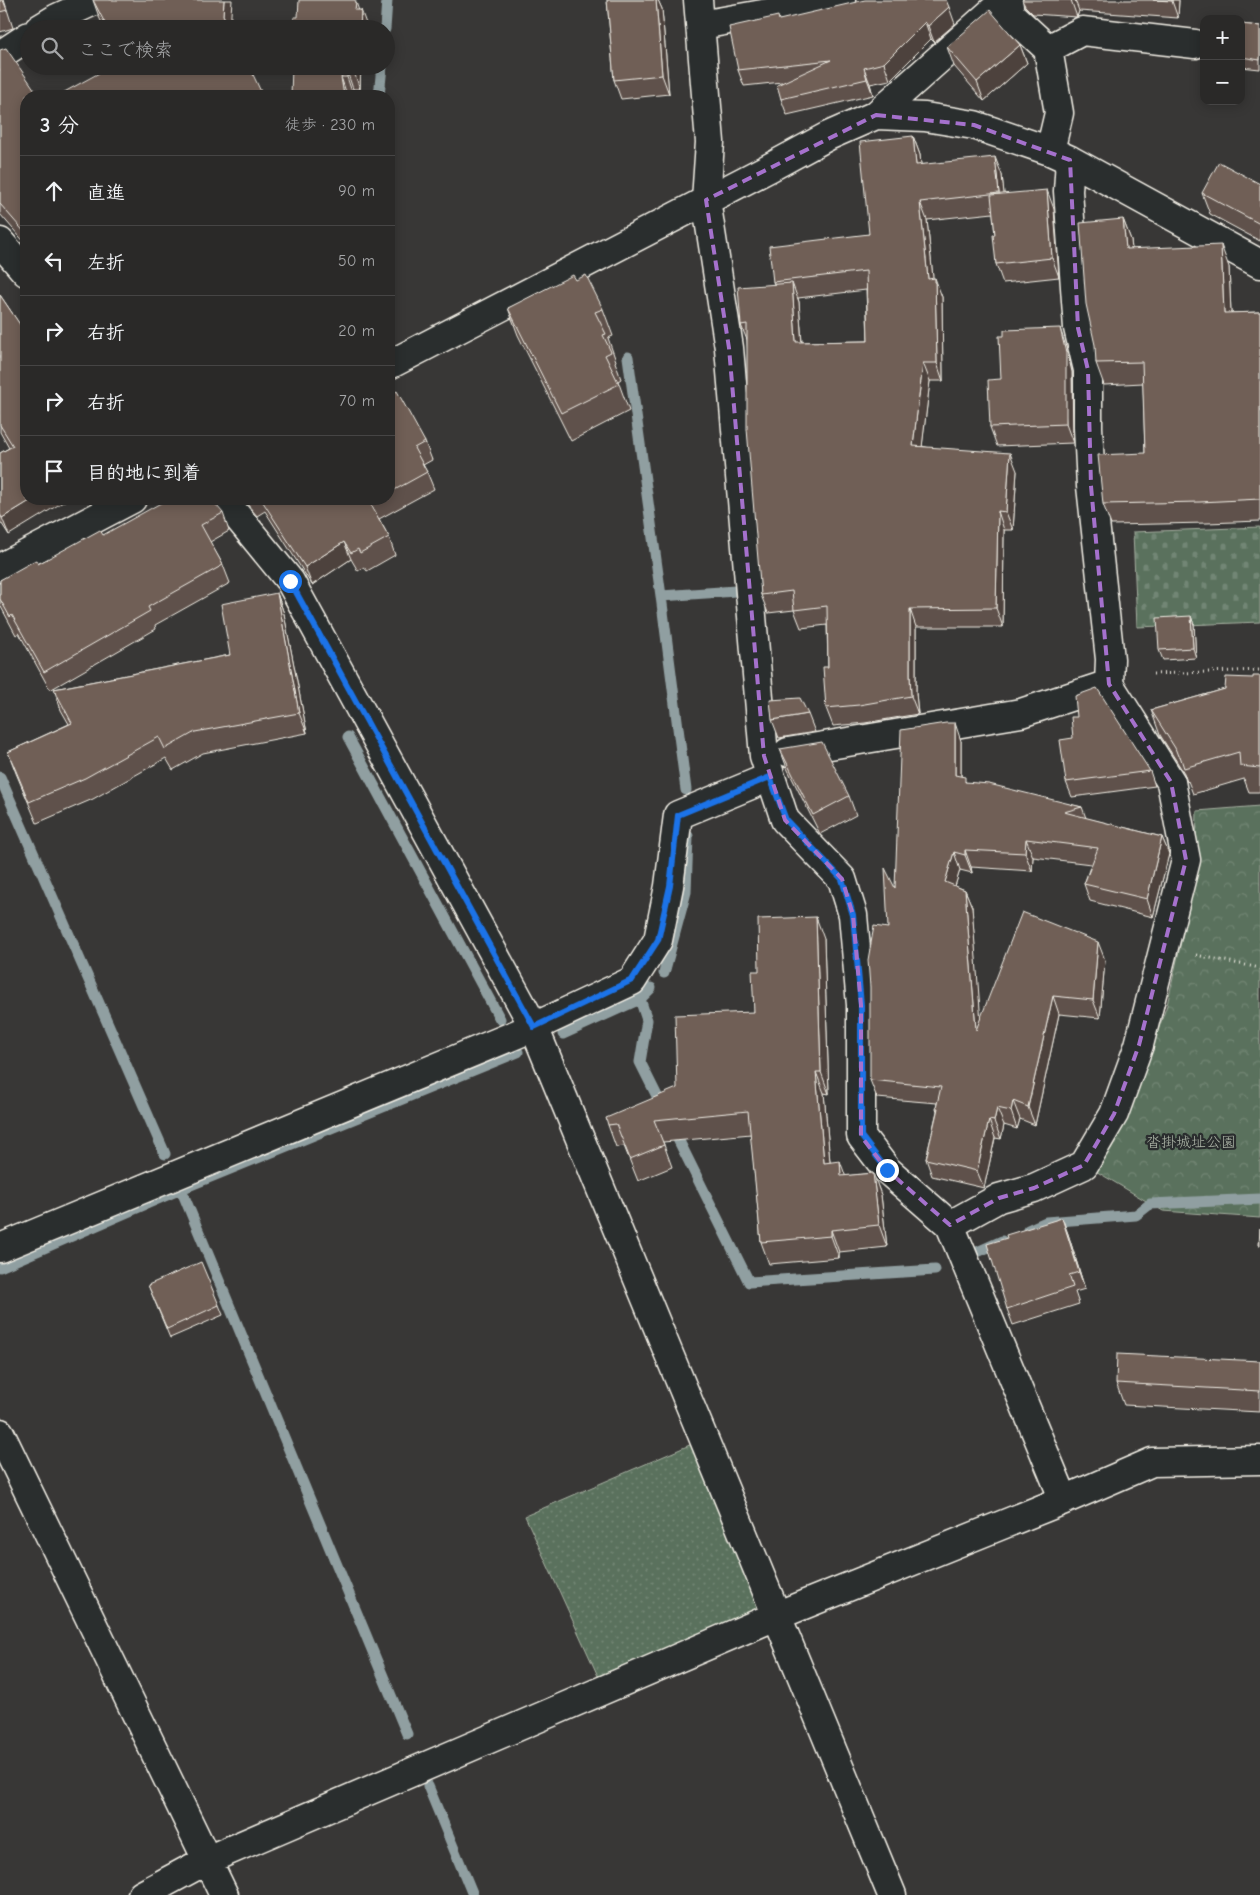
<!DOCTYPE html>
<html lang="ja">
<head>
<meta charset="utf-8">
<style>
  body { margin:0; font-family:"Comic Neue","Klee One",sans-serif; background:#363534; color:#f1f3f6 }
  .controls { position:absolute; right:15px; top:15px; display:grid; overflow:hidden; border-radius:10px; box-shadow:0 2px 12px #0003 }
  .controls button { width:45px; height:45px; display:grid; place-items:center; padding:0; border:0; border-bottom:1px solid #464545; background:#2a2928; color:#f1f3f6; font:25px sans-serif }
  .stop { position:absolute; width:15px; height:15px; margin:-11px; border:4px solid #1a73e8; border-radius:50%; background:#fff }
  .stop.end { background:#1a73e8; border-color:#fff; box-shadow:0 1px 5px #0008 }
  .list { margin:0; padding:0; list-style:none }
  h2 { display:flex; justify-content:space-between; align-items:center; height:65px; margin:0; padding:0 20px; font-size:21px }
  h2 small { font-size:16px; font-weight:400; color:#a5a6a8 }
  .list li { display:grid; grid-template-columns:32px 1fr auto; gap:15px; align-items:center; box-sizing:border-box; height:70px; padding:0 20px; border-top:1px solid #464545 }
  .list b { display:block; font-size:19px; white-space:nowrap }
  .list em { font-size:16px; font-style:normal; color:#a5a6a8 }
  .icon { flex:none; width:28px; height:28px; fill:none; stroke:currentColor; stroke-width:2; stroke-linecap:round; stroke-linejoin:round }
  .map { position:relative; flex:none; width:1260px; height:1895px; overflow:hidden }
  .search { position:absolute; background:#2a2928; box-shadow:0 2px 12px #0003; left:20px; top:20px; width:375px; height:55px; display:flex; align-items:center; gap:12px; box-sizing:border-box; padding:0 18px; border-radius:28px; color:#a5a6a8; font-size:19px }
  .panel { position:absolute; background:#2a2928; box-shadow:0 2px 12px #0003; left:20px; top:90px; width:375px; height:415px; border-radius:20px }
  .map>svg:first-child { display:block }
</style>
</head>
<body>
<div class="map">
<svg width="1260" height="1895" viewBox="0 0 1260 1895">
  <defs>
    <pattern id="grass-dots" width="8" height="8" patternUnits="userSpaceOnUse" patternTransform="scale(1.25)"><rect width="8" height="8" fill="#5a715d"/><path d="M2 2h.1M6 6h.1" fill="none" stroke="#728674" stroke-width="1.8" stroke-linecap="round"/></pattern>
    <pattern id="cemetery-stones" width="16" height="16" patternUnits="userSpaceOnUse" patternTransform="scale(1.25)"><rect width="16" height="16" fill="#5a715d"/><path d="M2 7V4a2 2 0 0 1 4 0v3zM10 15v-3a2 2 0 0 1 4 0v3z" fill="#728674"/></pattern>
    <pattern id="park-crowns" width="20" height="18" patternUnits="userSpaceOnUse" patternTransform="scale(1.25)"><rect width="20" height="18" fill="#5a715d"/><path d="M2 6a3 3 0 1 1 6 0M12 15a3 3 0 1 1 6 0" fill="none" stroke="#728674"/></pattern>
  </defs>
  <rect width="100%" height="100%" fill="#383736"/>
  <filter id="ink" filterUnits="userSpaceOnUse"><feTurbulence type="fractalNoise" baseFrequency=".02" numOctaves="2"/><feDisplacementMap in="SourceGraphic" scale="10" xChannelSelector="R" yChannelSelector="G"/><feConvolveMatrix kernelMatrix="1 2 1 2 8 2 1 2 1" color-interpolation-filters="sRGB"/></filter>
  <g filter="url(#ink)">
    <!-- grass -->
    <path fill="url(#grass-dots)" stroke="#a7b1a2" d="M 692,1444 L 758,1604 L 753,1612 L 598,1676 L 525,1516 Z"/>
    <!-- cemetery -->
    <path fill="url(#cemetery-stones)" stroke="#a7b1a2" d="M 1260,527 L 1260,622 L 1137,627 L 1133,532 Z"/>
    <!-- park -->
    <path fill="url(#park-crowns)" stroke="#a7b1a2" d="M 1260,806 L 1260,1218 L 1163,1211 L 1094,1170 L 1111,1149 L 1129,1113 L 1167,1005 L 1195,879 L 1197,811 Z"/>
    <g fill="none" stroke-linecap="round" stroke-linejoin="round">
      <!-- stream -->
      <path stroke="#909fa1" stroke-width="11" d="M 385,29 L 387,0
        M 379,96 L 382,66
        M 628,357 L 661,596 L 686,790
        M 661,596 L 736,591
        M 348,737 L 500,1019
        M 0,777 L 165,1154
        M 664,973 L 686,892 L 688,836
        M 640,999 L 647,1020 L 640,1062 L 664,1110
        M 563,1034 L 640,999 L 651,988
        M 672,1127 L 749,1282 L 935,1270
        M 181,1189 L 407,1734
        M 1028,1230 L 1046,1222 L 1136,1215 L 1150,1204 L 1260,1199
        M 975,1253 L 1002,1241
        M 0,1267 L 181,1189 L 518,1052
        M 428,1786 L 473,1895"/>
      <!-- minor casing -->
      <g stroke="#f4f1e8" stroke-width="31">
        <path id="minor" d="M 698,0 L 710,142 L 706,200 L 729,348 L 764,756 L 785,820 L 842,879 L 853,915 L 861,1005 L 861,1136 L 887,1170 L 950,1225 L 1064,1500
          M 1008,0 L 1010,14 L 1048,49 L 1059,113 L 1050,151
          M 701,25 L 841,0
          M 39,29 L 57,18 L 96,0
          M 1048,49 L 1082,31 L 1195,44
          M 0,55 L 29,36
          M 876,115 L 1005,0
          M 0,242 L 26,272
          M 389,365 L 769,168 L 828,136 L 876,115 L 925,117 L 974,125 L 1050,151 L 1070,160 L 1260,264
          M 223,499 L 290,581 L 534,1027 L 892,1895
          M 0,568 L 132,499
          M 788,752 L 1021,713 L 1109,684
          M 950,1225 L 999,1198 L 1034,1188 L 1084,1165 L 1114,1114 L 1139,1045 L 1186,860 L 1171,782 L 1109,684 L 1110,659 L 1091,486 L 1088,427 L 1088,370 L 1078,328 L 1068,191 L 1070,160
          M 0,1248 L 534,1027 L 632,981 L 658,940 L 669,886 L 678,815 L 770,777
          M 0,1433 L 224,1895
          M 142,1895 L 207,1860 L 776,1616 L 1064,1500 L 1152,1462 L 1260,1460"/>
      </g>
      <!-- path -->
      <path stroke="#f4f1e8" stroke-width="3" stroke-dasharray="1 4" stroke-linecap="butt" d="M 1153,674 L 1260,670
        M 1196,955 L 1260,968"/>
      <!-- minor -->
      <use href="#minor" stroke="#2a2d2e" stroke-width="28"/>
    </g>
    <!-- wall -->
    <path fill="#5f514b" stroke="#f4f1e8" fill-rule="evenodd" d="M 0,0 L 4,0 L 13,28 L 0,32 Z
      M 93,0 L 230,28 L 230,29 L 105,29 L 99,17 Z
      M 607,0 L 658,0 L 662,9 L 669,94 L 621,99 L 614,80 Z
      M 1022,0 L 1179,0 L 1178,18 L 1079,11 L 1077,17 L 1033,14 L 1025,6 Z
      M 780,20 L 955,24 L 934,42 L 931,39 L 890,80 L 870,84 L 873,95 L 787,115 L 781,99 L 782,82 L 744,86 L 738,70 Z
      M 1241,24 L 1260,26 L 1260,69 L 1241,67 Z
      M 1020,45 L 1027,63 L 984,101 L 954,66 L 947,47 Z
      M 0,50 L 26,96 L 26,244 L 0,214 Z
      M 292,66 L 361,66 L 360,89 L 353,89 L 353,95 L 347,95 Z
      M 913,136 L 920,155 L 921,165 L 1002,175 L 1004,194 L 1054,209 L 1059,277 L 1003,283 L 996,264 L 995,235 L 993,213 L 927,220 L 933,278 L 942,297 L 943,381 L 930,381 L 922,446 L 1017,471 L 1013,530 L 1004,530 L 1003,627 L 916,627 L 916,693 L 918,714 L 865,723 L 833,726 L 826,708 L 828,667 L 827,625 L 801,628 L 794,610 L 768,613 L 761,595 L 747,340 L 741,325 L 774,284 L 773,282 L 869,234 ZM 866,290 L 868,341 L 802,342 L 799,302 L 798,298 Z
      M 1260,184 L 1260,241 L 1210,214 L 1202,193 Z
      M 1123,219 L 1131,240 L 1132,249 L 1229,267 L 1231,313 L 1260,312 L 1260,521 L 1207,523 L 1111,525 L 1103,504 L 1145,453 L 1143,383 L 1104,385 L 1096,363 Z
      M 576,280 L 603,309 L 613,336 L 608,338 L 616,361 L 615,362 L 621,379 L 618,381 L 629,411 L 571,441 L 518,335 L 508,308 Z
      M 0,295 L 21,326 L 9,535 L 0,521 L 0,453 L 9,448 L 0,432 Z
      M 1066,347 L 1072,372 L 1073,443 L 997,446 L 990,427 L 1001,379 Z
      M 389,396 L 425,442 L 432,460 L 423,465 L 427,472 L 434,489 L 379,519 L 389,537 L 395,555 L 367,571 L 364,567 L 358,571 L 351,559 L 312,585 L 265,511 L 257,516 L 243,499 L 389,499 Z
      M 223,513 L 229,531 L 210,542 L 223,565 L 230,583 L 155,625 L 156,629 L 50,690 L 19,633 L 16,635 L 0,605 L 0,580 L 103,535 Z
      M 277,593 L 284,614 L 307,733 L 203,753 L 173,770 L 166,758 L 93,799 L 37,823 L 16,773 L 8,752 L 69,724 L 61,710 L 54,689 L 230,655 Z
      M 1191,616 L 1194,625 L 1196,658 L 1163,660 L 1159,650 Z
      M 1260,676 L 1260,792 L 1249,792 L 1244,779 L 1193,794 L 1188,781 L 1187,782 L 1184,773 L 1160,735 L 1151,710 L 1225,689 Z
      M 808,714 L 815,732 L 779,738 L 772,720 Z
      M 1077,717 L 1150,771 L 1155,786 L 1072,797 L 1066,782 Z
      M 961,741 L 961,777 L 967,783 L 1082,807 L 1086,818 L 1162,837 L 1169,854 L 1153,917 L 1090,901 L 1084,884 L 1091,864 L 1033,857 L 1032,871 L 971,867 L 972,873 L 960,870 L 955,886 L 965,890 L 972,907 L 980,1019 L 1105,960 L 1100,1018 L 1059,1014 L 1035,1125 L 1020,1119 L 1017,1129 L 1004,1125 L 1001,1139 L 995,1138 L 984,1188 L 932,1176 L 926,1159 L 937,1111 L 936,1108 L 937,1103 L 877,1098 L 870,1080 L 888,928 L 895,888 Z
      M 780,749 L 849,796 L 856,815 L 820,834 L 787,768 Z
      M 824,939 L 829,1094 L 824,1093 L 830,1162 L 845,1176 L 873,1173 L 881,1195 L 887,1247 L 839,1252 L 839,1258 L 769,1264 L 761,1242 L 751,1134 L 663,1142 L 672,1167 L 638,1181 L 624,1146 L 616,1147 L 608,1125 L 677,1088 L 754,1012 L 759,971 Z
      M 1062,1218 L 1068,1234 L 1085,1289 L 1075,1292 L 1079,1304 L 1013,1325 L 1007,1309 L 1007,1238 Z
      M 148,1285 L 219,1305 L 223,1315 L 170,1338 Z
      M 1260,1361 L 1260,1412 L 1124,1405 L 1116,1383 Z"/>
    <!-- shaded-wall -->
    <path fill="#4e423d" stroke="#f4f1e8" d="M 224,0 L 232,0 L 230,29 L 223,15 Z
      M 656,0 L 658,0 L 662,9 L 669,94 L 662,75 Z
      M 1071,0 L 1075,0 L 1079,11 L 1077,17 Z
      M 1172,0 L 1179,0 L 1178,18 L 1172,1 Z
      M 356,2 L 361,17 L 361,10 L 368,29 L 360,29 L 355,10 Z
      M 949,7 L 955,24 L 934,42 L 928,26 Z
      M 925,22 L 931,39 L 890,80 L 884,63 Z
      M 1020,45 L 1027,63 L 984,101 L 977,82 Z
      M 354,66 L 361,66 L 360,89 L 354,72 Z
      M 864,68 L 870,84 L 873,95 L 867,79 Z
      M 347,71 L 353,89 L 353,95 L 347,77 Z
      M 341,77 L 347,95 L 348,96 L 344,96 Z
      M 913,136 L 920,155 L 923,183 L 916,165 Z
      M 995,157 L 1002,175 L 1006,212 L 999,193 Z
      M 1047,190 L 1054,209 L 1059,277 L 1052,258 Z
      M 920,202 L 927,220 L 935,297 L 928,279 Z
      M 1123,219 L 1131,240 L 1134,271 L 1126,249 Z
      M 1221,245 L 1229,267 L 1232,335 L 1224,313 Z
      M 935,278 L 942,297 L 943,381 L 937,363 Z
      M 792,283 L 799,302 L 803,360 L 796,342 Z
      M 1060,328 L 1066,347 L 1072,372 L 1073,443 L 1066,424 Z
      M 923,363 L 930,381 L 920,464 L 913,446 Z
      M 1010,453 L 1017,471 L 1013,530 L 1006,512 Z
      M 33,499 L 68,499 L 9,535 L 2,518 Z
      M 998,511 L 1004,530 L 1003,627 L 996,608 Z
      M 344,542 L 351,559 L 312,585 L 305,567 Z
      M 277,593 L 284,614 L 307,733 L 299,713 Z
      M 910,609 L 916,627 L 916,693 L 918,714 L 911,696 L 910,675 Z
      M 1191,616 L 1194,625 L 1196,658 L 1193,648 Z
      M 955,723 L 961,741 L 961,793 L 955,775 Z
      M 1162,837 L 1169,854 L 1153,917 L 1147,899 Z
      M 1026,839 L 1033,857 L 1032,871 L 1025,853 Z
      M 965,850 L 971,867 L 972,873 L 965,855 Z
      M 954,852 L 960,870 L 951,899 L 945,882 Z
      M 965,890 L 972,907 L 983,1048 L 976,1030 Z
      M 816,917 L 824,939 L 829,1094 L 821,1072 Z
      M 1098,942 L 1105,960 L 1100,1018 L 1093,1000 Z
      M 1053,996 L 1059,1014 L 1035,1125 L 1028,1107 Z
      M 816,1072 L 824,1093 L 832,1185 L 824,1163 Z
      M 1013,1101 L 1020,1119 L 1017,1129 L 1011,1111 Z
      M 997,1108 L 1004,1125 L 1001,1139 L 994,1121 Z
      M 989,1120 L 995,1138 L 984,1188 L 977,1171 Z
      M 840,1161 L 848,1183 L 841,1176 Z
      M 873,1173 L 881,1195 L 887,1247 L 879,1225 Z
      M 1062,1218 L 1068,1234 L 1085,1289 L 1079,1272 Z
      M 831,1230 L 839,1252 L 839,1258 L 831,1236 Z"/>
    <!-- building -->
    <path fill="#6f5e57" stroke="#f4f1e8" d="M 0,0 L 3,0 L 7,10 L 0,12 Z
      M 93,0 L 224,0 L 223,15 L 230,29 L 108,29 Z
      M 299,0 L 355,0 L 356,2 L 355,10 L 361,10 L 360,29 L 293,29 L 294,17 L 298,17 Z
      M 607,0 L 656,0 L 662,75 L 614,80 Z
      M 865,0 L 946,0 L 949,7 L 928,26 L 925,22 L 884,63 L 864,68 L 867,79 L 781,99 L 777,85 L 831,60 L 738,70 L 729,27 L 778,16 L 779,20 Z
      M 1153,0 L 1172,0 L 1172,1 Z
      M 990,10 L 1020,45 L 977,82 L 947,47 Z
      M 1241,24 L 1260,26 L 1260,60 L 1241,57 Z
      M 6,48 L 39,96 L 26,96 L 26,234 L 0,204 L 0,50 Z
      M 112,66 L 249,66 L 263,96 L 57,96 Z
      M 292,66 L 354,66 L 354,72 L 347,71 L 347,77 L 341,77 L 344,96 L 291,96 Z
      M 913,136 L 916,165 L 995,157 L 999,193 L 920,202 L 928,279 L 935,278 L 937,363 L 923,363 L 913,446 L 1010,453 L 1006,512 L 998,511 L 996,608 L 910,609 L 910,675 L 911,696 L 859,705 L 826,708 L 823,667 L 828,667 L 827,606 L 794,610 L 792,591 L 761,595 L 747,429 L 747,324 L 741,325 L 738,287 L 792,283 L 796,342 L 868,341 L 866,271 L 773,282 L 769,246 L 869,234 L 860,142 Z
      M 1219,162 L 1260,184 L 1260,224 L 1202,193 Z
      M 1047,190 L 1052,258 L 996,264 L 993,235 L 995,235 L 991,195 Z
      M 1123,219 L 1126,249 L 1221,245 L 1224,313 L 1260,312 L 1260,499 L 1200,502 L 1103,504 L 1098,455 L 1145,453 L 1142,362 L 1096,363 L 1095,345 L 1086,304 L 1080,223 Z
      M 573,275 L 576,280 L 586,275 L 603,309 L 595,312 L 606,334 L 603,335 L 611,352 L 605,355 L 619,384 L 561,413 L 508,308 Z
      M 0,295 L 21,326 L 26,323 L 26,499 L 33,499 L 2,518 L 0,514 L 0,453 L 13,446 L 0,425 Z
      M 1060,328 L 1066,353 L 1066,424 L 990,427 L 988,380 L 1001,379 L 999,336 L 1004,336 L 1004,330 Z
      M 397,391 L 425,442 L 414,448 L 427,472 L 389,493 L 389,396 Z
      M 168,499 L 211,499 L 223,513 L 201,525 L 223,565 L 148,607 L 150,611 L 44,672 L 12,615 L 10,617 L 0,599 L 0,580 L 32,562 L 36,560 L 38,564 L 100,530 L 103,535 Z
      M 261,499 L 378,499 L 370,503 L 389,537 L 360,553 L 358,549 L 351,553 L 344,542 L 305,567 Z
      M 277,593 L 299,713 L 195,732 L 165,749 L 159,737 L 85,778 L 29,802 L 8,752 L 72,723 L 54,689 L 230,655 L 221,604 Z
      M 1191,616 L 1193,648 L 1159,650 L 1157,618 Z
      M 1253,676 L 1260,676 L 1260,768 L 1240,766 L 1239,752 L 1184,768 L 1180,756 L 1178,756 L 1175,748 L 1151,710 L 1225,689 L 1226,677 L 1253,678 Z
      M 1097,688 L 1150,771 L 1066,782 L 1060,740 L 1073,738 L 1071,717 L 1077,717 L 1075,696 Z
      M 800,698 L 808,714 L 772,720 L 770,700 Z
      M 946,723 L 955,723 L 955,775 L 965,777 L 965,782 L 989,784 L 1082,807 L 1064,812 L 1162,837 L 1147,899 L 1084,884 L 1098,848 L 1026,839 L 1025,853 L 965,850 L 965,855 L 954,852 L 945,882 L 965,890 L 976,1030 L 1022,912 L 1098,942 L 1093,1000 L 1053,996 L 1028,1107 L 1013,1101 L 1011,1111 L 997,1108 L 994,1121 L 989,1120 L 977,1171 L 926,1159 L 938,1108 L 936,1108 L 941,1087 L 870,1080 L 870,987 L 868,960 L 874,926 L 888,928 L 885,868 L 895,888 L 901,730 Z
      M 822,742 L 849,796 L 813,815 L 780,749 Z
      M 816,917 L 821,1072 L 816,1072 L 824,1163 L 840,1161 L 841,1176 L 873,1173 L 879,1225 L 831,1230 L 831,1236 L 761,1242 L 748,1111 L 654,1120 L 664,1145 L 630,1159 L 616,1124 L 608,1125 L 606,1118 L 677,1088 L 675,1015 L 754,1012 L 752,971 L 759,971 L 758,919 Z
      M 1062,1218 L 1079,1272 L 1069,1275 L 1073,1287 L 1007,1309 L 987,1244 L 1007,1238 L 1006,1235 Z
      M 1260,1228 L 1260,1245 L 1259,1245 Z
      M 201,1262 L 219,1305 L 167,1329 L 148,1285 Z
      M 1117,1354 L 1260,1361 L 1260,1391 L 1116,1383 Z"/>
  </g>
  <g fill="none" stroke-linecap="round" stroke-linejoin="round" filter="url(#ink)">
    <!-- route -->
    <path stroke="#1a73e8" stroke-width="6" d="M 290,581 L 534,1027 L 632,980 L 658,940 L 670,886 L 678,815 L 770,777 L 786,820 L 842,879 L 853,915 L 861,1005 L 861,1136 L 887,1170"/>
  </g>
  <!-- marked area -->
  <path fill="none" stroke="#a571cd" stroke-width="4" stroke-dasharray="10 6" stroke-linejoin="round" d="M 876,115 L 974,125 L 1070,160 L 1078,328 L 1088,370 L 1091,486 L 1109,684 L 1171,782 L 1186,860 L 1139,1045 L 1114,1114 L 1084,1165 L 1034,1188 L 999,1198 L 950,1225 L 887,1170 L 861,1136 L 861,1005 L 853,915 L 842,879 L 785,820 L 764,756 L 729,348 L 706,200 Z"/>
  <g text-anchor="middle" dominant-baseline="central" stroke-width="4.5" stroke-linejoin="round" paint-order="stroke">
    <!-- park labels -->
    <g font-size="15" fill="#afb7a9" stroke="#2a2d2e">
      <text x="1191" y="1142">沓掛城址公園</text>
    </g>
  </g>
</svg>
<div class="controls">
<button>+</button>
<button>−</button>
</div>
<div class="stop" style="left:290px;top:581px"></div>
<div class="stop end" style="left:887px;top:1170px"></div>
<div class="search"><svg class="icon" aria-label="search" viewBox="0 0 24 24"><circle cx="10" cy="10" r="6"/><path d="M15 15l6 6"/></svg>ここで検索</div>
<section class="panel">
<h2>3 分<small>徒歩 · 230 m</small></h2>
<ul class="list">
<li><svg class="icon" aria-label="ahead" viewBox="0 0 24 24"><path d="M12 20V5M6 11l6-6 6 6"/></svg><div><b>直進</b></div><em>90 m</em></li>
<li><svg class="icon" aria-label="left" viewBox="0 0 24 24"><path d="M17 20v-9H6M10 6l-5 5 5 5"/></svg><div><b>左折</b></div><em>50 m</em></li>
<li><svg class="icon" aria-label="right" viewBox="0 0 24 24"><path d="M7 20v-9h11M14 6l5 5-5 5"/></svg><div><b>右折</b></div><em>20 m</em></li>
<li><svg class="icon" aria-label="right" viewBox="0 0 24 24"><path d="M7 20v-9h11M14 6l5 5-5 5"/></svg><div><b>右折</b></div><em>70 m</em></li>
<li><svg class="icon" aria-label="arrive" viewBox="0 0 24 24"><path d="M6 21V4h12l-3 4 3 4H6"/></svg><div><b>目的地に到着</b></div></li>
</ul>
</section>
</div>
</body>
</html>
